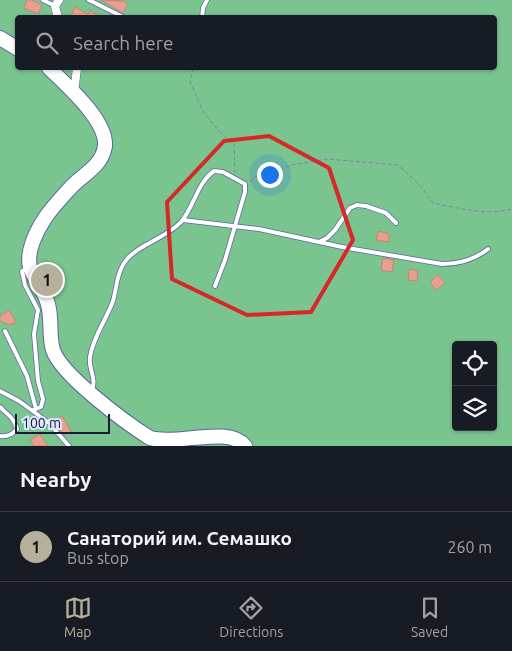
<!DOCTYPE html>
<html lang="en">
<head>
<meta charset="utf-8">
<style>
  body { margin:0; font-family:Ubuntu,sans-serif; background:#242831; color:#f1f3f6 }
  .controls { position:absolute; right:15px; bottom:15px; display:grid; overflow:hidden; border-radius:5px; box-shadow:0 1px 4px #0004 }
  .controls button { width:45px; height:45px; display:grid; place-items:center; padding:0; border:0; border-bottom:1px solid #363941; background:#171b24; color:#f1f3f6; font:25px sans-serif }
  .scale { position:absolute; left:15px; bottom:12px; width:95px; box-sizing:border-box; padding-left:5px; border:2px solid #171d33; border-top:0; font-size:14px; line-height:18px; white-space:nowrap; color:#171d33; -webkit-text-stroke:4px #dee5fe; paint-order:stroke }
  .you { position:absolute; left:269px; top:174px; width:18px; height:18px; margin:-12px; border:4px solid #fff; border-radius:50%; background:#1a73e8; box-shadow:0 0 0 8px #1a73e833 }
  .badge { display:grid; place-items:center; width:32px; height:32px; border-radius:50%; background:#b6b09b; color:#111; font-size:16px; font-weight:700 }
  .pin { position:absolute; translate:-50% -50%; border:2px solid #fff; box-shadow:0 1px 5px #0006 }
  .list { margin:0; padding:0; list-style:none }
  h2 { display:flex; justify-content:space-between; align-items:center; height:65px; margin:0; padding:0 20px; font-size:21px }
  h2 small { font-size:16px; font-weight:400; color:#9ea1a6 }
  .list li { display:grid; grid-template-columns:32px 1fr auto; gap:15px; align-items:center; box-sizing:border-box; height:70px; padding:0 20px; border-top:1px solid #363941 }
  .list b { display:block; font-size:19px; white-space:nowrap }
  .list p { margin:0; font-size:16px; white-space:nowrap; color:#9ea1a6 }
  .list em { font-size:16px; font-style:normal; color:#9ea1a6 }
  .icon { flex:none; width:28px; height:28px; fill:none; stroke:currentColor; stroke-width:2; stroke-linecap:round; stroke-linejoin:round }
  .map { position:relative; flex:none; width:512px; height:446px; overflow:hidden }
  .search { position:absolute; background:#171b24; box-shadow:0 1px 4px #0004; left:15px; right:15px; top:15px; height:55px; display:flex; align-items:center; gap:12px; box-sizing:border-box; padding:0 18px; border-radius:5px; color:#9ea1a6; font-size:19px }
  .sheet { height:135px; background:#171b24 }
  nav { display:flex; justify-content:space-around; align-items:center; box-sizing:border-box; height:70px; border-top:1px solid #363941; background:#171b24; font-size:14px; color:#9ea1a6 }
  nav a { display:grid; justify-items:center; gap:2px }
  nav .on { color:#b6b09b }
  .map>svg:first-child { display:block }
</style>
</head>
<body>
<div class="map">
<svg width="512" height="446" viewBox="0 0 512 446">
  <rect width="100%" height="100%" fill="#cdd7fd"/>
  <!-- green -->
  <path fill="#7ac490" fill-rule="evenodd" d="M 0,0 L 512,0 L 512,446 L 0,446 ZM 18,18 L 494,18 L 494,68 L 18,68 ZM 456,345 L 493,345 L 493,427 L 456,427 Z"/>
  <!-- building -->
  <path fill="#e79f90" stroke="#c88375" d="M 27,0 L 32,0 L 42,5 L 38,14 L 24,8 Z
    M 101,0 L 123,1 L 128,4 L 123,13 Z
    M 75,7 L 88,14 L 90,11 L 103,18 L 70,18 Z
    M 378,231 L 390,234 L 388,242 L 376,240 Z
    M 383,258 L 394,260 L 392,272 L 381,270 Z
    M 409,269 L 418,271 L 417,281 L 408,280 Z
    M 438,275 L 445,283 L 436,290 L 430,282 Z
    M 9,310 L 16,322 L 10,325 L 0,321 L 0,316 Z
    M 62,416 L 71,431 L 64,435 L 54,421 Z
    M 40,434 L 48,446 L 34,446 L 30,440 Z"/>
  <g fill="none" stroke-linecap="round" stroke-linejoin="round">
    <!-- lane casing -->
    <g stroke="#5a679e" stroke-width="5.5">
      <path id="lane" d="M 43,0 L 55,6
        M 89,0 L 125,18
        M 202,18 L 203,8 L 207,0
        M 183,220 L 259,229 L 342,247 L 442,264 C 459,264 474,260 488,249
        M 319,242 L 327,238 L 335,230 L 350,208 L 357,205 L 366,206 L 386,213 L 396,223
        M 27,269 L 22,271 L 25,285 L 38,310 L 34,334 L 38,381 L 43,399 L 41,407 L 33,410
        M 5,331 L 27,376 L 36,409
        M 92,390 C 97,378 88,369 90,357 C 93,337 106,320 113,301 C 117,286 117,270 128,258 C 140,244 166,238 181,222 C 194,207 197,183 214,171 L 223,172 L 245,184 L 245,192 L 225,260 L 215,286
        M 0,391 L 19,401 L 49,423 L 69,446
        M 0,407 C 7,414 15,419 17,429 C 12,435 7,437 0,436"/>
    </g>
    <!-- street casing -->
    <g stroke="#5a679e" stroke-width="9">
      <path id="street" d="M 58,18 L 55,6 L 59,0
        M 74,93 L 77,68"/>
    </g>
    <!-- highway casing -->
    <g stroke="#5a679e" stroke-width="16">
      <path id="highway" d="M 0,38 L 18,49
        M 49,68 C 66,85 107,120 105,146 C 102,166 85,173 72,186 C 63,196 53,206 45,218 C 37,230 26,251 30,267 C 33,277 43,290 47,301 C 53,317 48,334 53,350 C 61,375 126,423 150,438 C 177,446 228,425 245,446"/>
    </g>
    <!-- path -->
    <path stroke="#7c84a3" stroke-width="1" stroke-dasharray="4 2.5" stroke-linecap="butt" d="M 193,68 L 190,82 L 204,113 L 221,133 L 234,144 L 235,174
      M 250,182 L 255,177 L 292,165 L 327,159 L 398,165 L 419,184 L 433,203 C 459,208 486,216 512,209"/>
    <!-- lane -->
    <use href="#lane" stroke="#fff" stroke-width="4"/>
    <!-- street -->
    <use href="#street" stroke="#fff" stroke-width="8"/>
    <!-- highway -->
    <use href="#highway" stroke="#fff" stroke-width="14"/>
  </g>
  <!-- marked area -->
  <path fill="none" stroke="#d62828" stroke-width="4" stroke-linejoin="round" d="M 269,136 L 329,168 L 353,240 L 311,312 L 247,315 L 172,279 L 167,202 L 224,141 Z"/>
</svg>
<div class="controls">
<button><svg class="icon" aria-label="locate" viewBox="0 0 24 24"><circle cx="12" cy="12" r="6"/><path d="M12 2v4M12 18v4M2 12h4M18 12h4"/></svg></button>
<button><svg class="icon" aria-label="layers" viewBox="0 0 24 24"><path d="M12 4l9 5-9 5-9-5zM3 14l9 5 9-5"/></svg></button>
</div>
<div class="scale">100 m</div>
<div class="you"></div>
<div class="pin badge" style="left:47px;top:280px">1</div>
<div class="search"><svg class="icon" aria-label="search" viewBox="0 0 24 24"><circle cx="10" cy="10" r="6"/><path d="M15 15l6 6"/></svg>Search here</div>
</div>
<section class="sheet">
<h2>Nearby<small></small></h2>
<ul class="list">
<li><span class="badge">1</span><div><b>Санаторий им. Семашко</b><p>Bus stop</p></div><em>260 m</em></li>
</ul>
</section>
<nav>
<a class="on"><svg class="icon" aria-label="map" viewBox="0 0 24 24"><path d="M3 6l6-2 6 2 6-2v14l-6 2-6-2-6 2zM9 4v14M15 6v14"/></svg>Map</a>
<a><svg class="icon" aria-label="directions" viewBox="0 0 24 24"><path d="M12 3l9 9-9 9-9-9zM9 14v-3h6M13 9l2 2-2 2"/></svg>Directions</a>
<a><svg class="icon" aria-label="saved" viewBox="0 0 24 24"><path d="M7 4h10v16l-5-4-5 4z"/></svg>Saved</a>
</nav>
</body>
</html>
